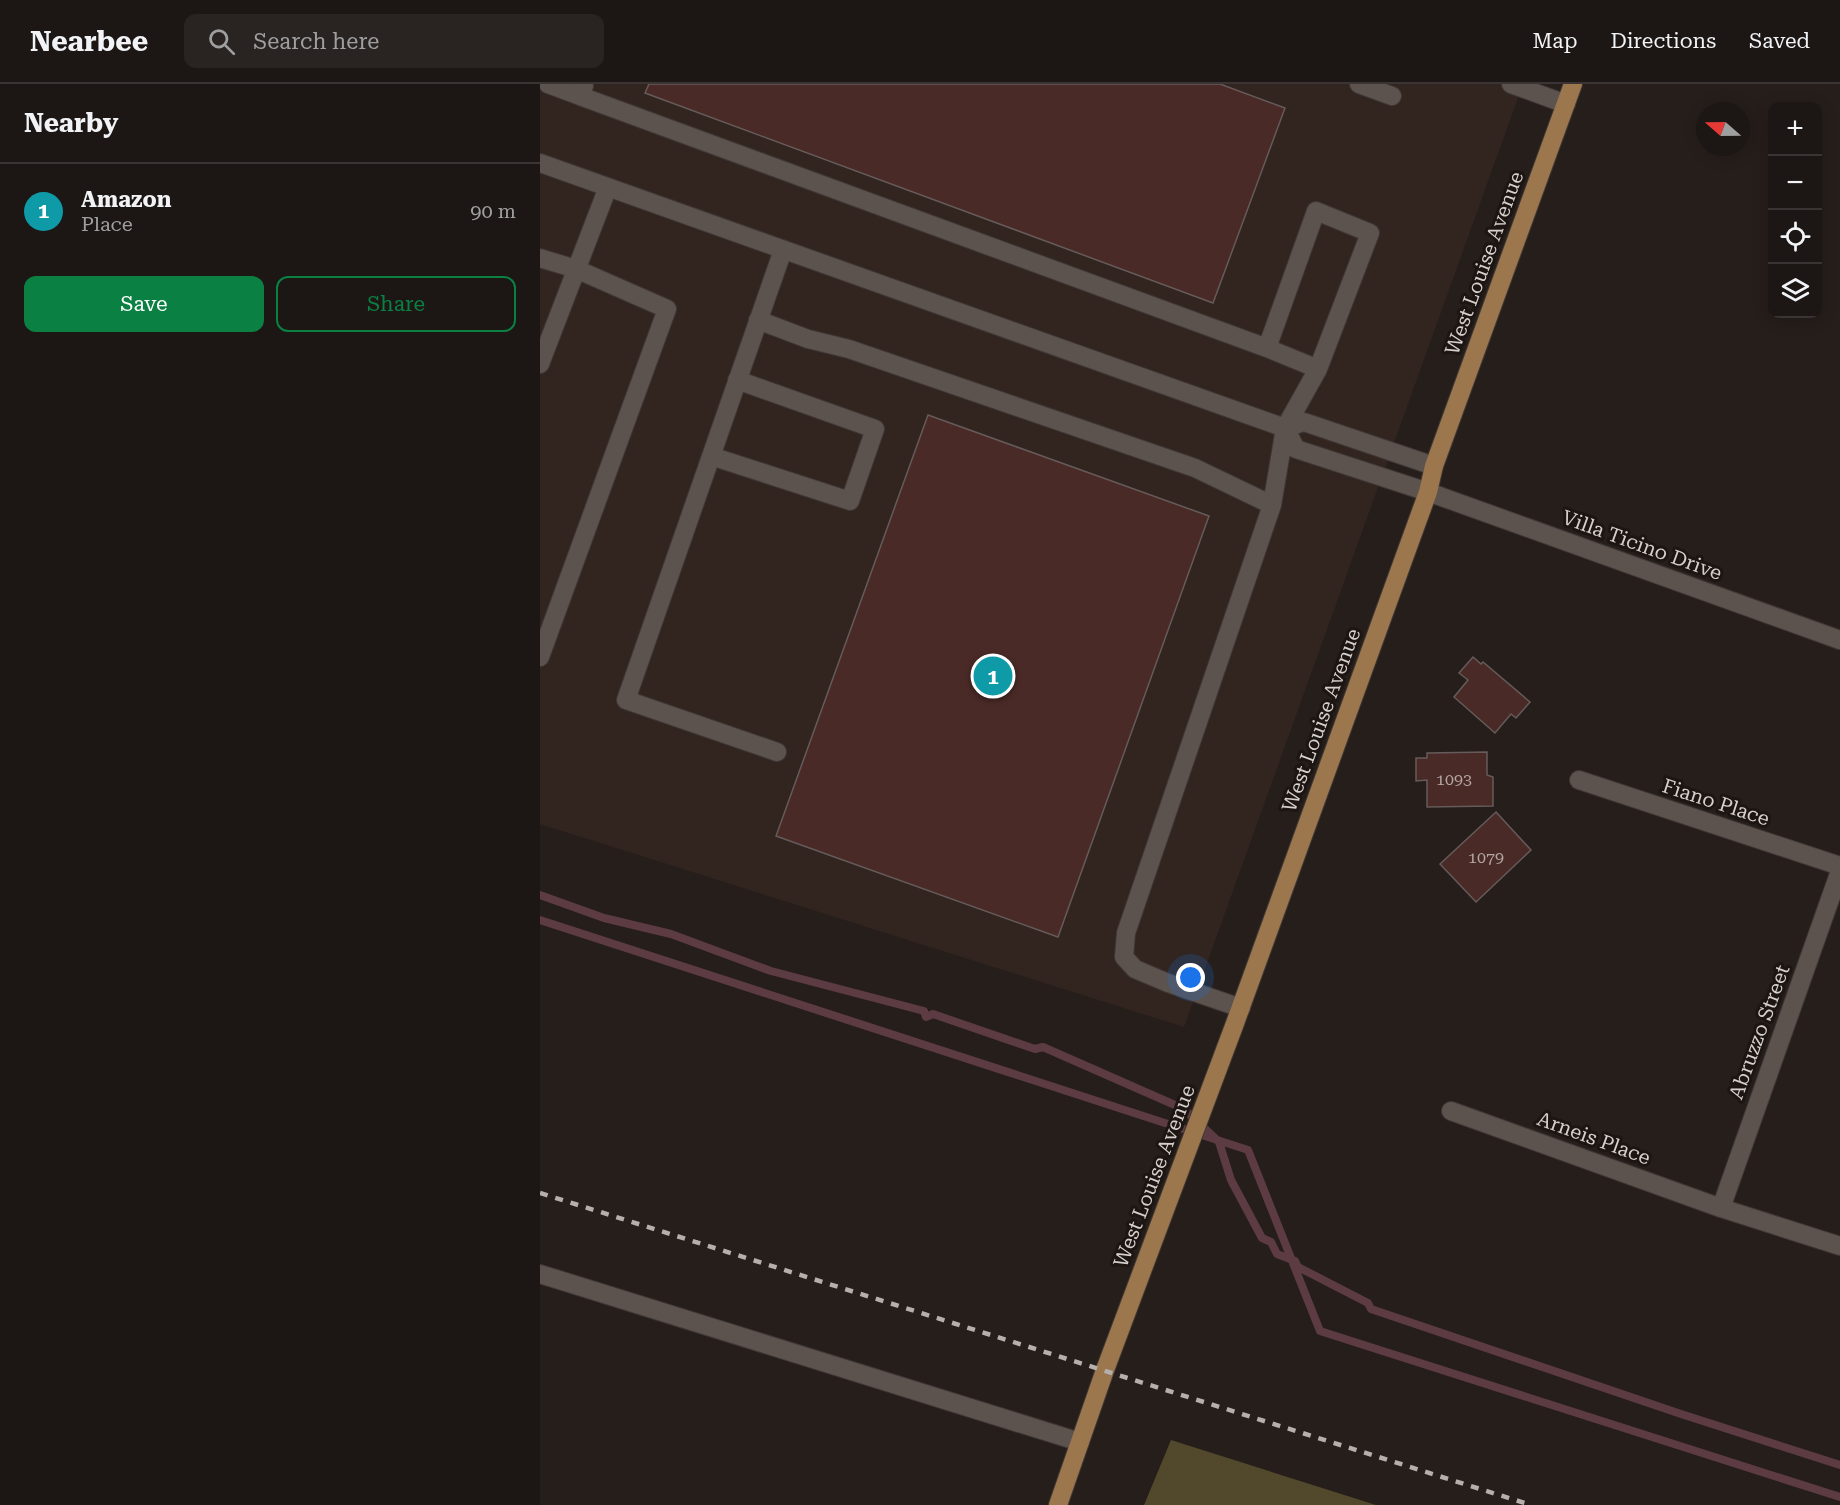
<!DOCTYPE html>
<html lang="en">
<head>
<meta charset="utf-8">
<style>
  body { margin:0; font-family:"Roboto Serif",serif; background:#292322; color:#f1f3f6 }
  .controls { position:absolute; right:18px; top:18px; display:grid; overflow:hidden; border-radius:12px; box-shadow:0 3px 15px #0003 }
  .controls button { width:54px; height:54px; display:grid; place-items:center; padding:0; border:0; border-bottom:2px solid #3a3534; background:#1c1614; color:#f1f3f6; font:30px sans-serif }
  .compass { position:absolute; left:1156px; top:18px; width:54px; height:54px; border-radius:50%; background:#1c1614; box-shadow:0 3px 15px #0003; rotate:290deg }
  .you { position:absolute; left:651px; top:894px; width:21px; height:21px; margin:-15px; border:4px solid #fff; border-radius:50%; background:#1a73e8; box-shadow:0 0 0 9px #1a73e833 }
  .badge { display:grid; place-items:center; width:39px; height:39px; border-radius:50%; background:#0b8043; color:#fff; font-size:20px; font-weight:700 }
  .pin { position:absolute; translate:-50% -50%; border:3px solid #fff; box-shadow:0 2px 6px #0006 }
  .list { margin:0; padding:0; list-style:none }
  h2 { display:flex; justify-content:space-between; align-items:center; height:78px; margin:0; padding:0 24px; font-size:26px }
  h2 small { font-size:20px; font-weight:400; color:#a09fa0 }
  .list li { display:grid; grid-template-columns:39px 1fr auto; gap:18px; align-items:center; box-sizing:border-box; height:96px; padding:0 24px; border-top:2px solid #3a3534 }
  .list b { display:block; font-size:22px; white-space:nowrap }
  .list p { margin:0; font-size:20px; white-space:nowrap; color:#a09fa0 }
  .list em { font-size:20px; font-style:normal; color:#a09fa0 }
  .actions { display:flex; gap:12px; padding:18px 24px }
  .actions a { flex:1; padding:14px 0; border:2px solid #0b8043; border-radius:12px; text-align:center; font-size:21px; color:#0b8043 }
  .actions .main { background:#0b8043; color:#fff }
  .icon { flex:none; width:33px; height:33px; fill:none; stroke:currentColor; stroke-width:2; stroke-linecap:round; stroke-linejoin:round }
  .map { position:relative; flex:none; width:1300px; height:1421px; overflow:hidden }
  header { display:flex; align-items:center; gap:36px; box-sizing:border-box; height:84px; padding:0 30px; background:#1c1614; border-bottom:2px solid #3a3534 }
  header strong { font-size:28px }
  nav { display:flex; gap:33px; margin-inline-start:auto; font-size:21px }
  .search { width:420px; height:54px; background:#292322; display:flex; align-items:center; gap:15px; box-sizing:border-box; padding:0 21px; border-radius:12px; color:#a09fa0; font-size:22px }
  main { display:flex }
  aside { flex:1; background:#1c1614 }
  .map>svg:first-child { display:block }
</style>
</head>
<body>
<header>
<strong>Nearbee</strong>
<div class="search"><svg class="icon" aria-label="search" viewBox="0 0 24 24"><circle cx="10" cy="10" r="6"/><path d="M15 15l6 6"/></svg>Search here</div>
<nav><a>Map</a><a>Directions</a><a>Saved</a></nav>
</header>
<main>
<aside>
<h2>Nearby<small></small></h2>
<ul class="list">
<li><span class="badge" style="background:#0f9aa8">1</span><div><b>Amazon</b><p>Place</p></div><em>90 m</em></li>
</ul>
<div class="actions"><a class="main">Save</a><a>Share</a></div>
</aside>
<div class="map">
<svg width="1300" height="1421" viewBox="0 0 1300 1421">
  <rect width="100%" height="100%" fill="#261e1b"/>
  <!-- built -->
  <path fill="#32251f" d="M 0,0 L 983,0 L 644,943 L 0,740 Z"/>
  <!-- green -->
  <path fill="#52482b" d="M 631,1356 L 836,1421 L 604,1421 Z"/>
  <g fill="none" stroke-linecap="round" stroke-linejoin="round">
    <!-- stream -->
    <path stroke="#5d3b43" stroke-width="8" d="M 0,811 L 64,834 L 131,850 L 231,887 L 384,927 L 386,933 L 393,930 L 495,965 L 503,963 L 644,1025 L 679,1058 L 691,1096 L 722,1154 L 731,1158 L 737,1170 L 755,1177 L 758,1183 L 828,1219 L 831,1225 L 1141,1330 L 1300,1381
      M 0,836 L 708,1066 L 780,1247 L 1300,1413"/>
  </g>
  <!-- building -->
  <path fill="#4a2a27" stroke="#655b5a" stroke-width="1.5" d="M 109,0 L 680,0 L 745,24 L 673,219 L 105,9 Z
    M 388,331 L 669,432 L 518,853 L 236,752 Z
    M 933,573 L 941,580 L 943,578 L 990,618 L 976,634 L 971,630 L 955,649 L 914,613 L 928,596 L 919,589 Z
    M 947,668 L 947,691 L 953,693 L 953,722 L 887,723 L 887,696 L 876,697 L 876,674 L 887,674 L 887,669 Z
    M 956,728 L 991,766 L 936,818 L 900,780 Z"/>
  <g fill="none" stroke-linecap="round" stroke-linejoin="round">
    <!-- minor casing -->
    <g stroke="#3f3836" stroke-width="20">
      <path id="minor" d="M 8,0 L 40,12 L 44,2
        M 819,0 L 852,12
        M 971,0 L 1026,20
        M 40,12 L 727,264 L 778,285
        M 0,79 L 745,344 L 764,338 L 894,382
        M 0,174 L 36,185 L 127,225 L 0,573
        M 218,236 L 268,255 L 309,265 L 655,384 L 732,421
        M 0,280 L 68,103
        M 745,344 L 756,365 L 888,408 L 1300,556
        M 171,372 L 310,417 L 335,345 L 197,296
        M 237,668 L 86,616 L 243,166
        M 1039,696 L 1300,782
        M 701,924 L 628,899 L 595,885 L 584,873 L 586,849 L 732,421 L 745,344 L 778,285 L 830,149 L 776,127 L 727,264
        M 911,1027 L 1181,1124 L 1300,1162
        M 1181,1124 L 1300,787
        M 0,1190 L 540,1358"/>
    </g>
    <!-- major casing -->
    <g stroke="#3f3836" stroke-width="20">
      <path id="major" d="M 518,1421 L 565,1286 L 694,942 L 888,408 L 894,382 L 1033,0"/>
    </g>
    <!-- minor -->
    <use href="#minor" stroke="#5c534f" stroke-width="18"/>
    <!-- major -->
    <use href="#major" stroke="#9c764d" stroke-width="18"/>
    <!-- rail -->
    <path stroke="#b5afad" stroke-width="4.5" stroke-dasharray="8 8" stroke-linecap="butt" d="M 0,1109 L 991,1421"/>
  </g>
  <g text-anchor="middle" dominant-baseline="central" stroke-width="6" stroke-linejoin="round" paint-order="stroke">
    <!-- number labels -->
    <g font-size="16" fill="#b2a6a4">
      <text x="914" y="695">1093</text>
      <text x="946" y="773">1079</text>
    </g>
    <!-- street labels -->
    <g font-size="20" fill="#d5d0ce" stroke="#1c1512">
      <text transform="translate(944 179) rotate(-70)">West Louise Avenue</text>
      <text transform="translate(1102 461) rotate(20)">Villa Ticino Drive</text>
      <text transform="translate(781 636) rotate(-70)">West Louise Avenue</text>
      <text transform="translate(1176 718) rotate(18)">Fiano Place</text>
      <text transform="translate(1219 948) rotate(-70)">Abruzzo Street</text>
      <text transform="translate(1054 1054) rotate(20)">Arneis Place</text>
      <text transform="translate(614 1092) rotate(-69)">West Louise Avenue</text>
    </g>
  </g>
</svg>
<div class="controls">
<button>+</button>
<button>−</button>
<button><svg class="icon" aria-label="locate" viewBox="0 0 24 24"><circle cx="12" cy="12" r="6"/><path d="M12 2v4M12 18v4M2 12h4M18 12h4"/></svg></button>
<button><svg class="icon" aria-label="layers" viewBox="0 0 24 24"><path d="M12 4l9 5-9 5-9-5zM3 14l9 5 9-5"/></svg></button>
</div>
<svg class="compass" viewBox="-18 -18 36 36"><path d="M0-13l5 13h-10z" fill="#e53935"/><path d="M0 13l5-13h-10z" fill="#a09fa0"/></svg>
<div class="you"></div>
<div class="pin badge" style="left:453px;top:592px;background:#0f9aa8">1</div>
</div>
</main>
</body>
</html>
